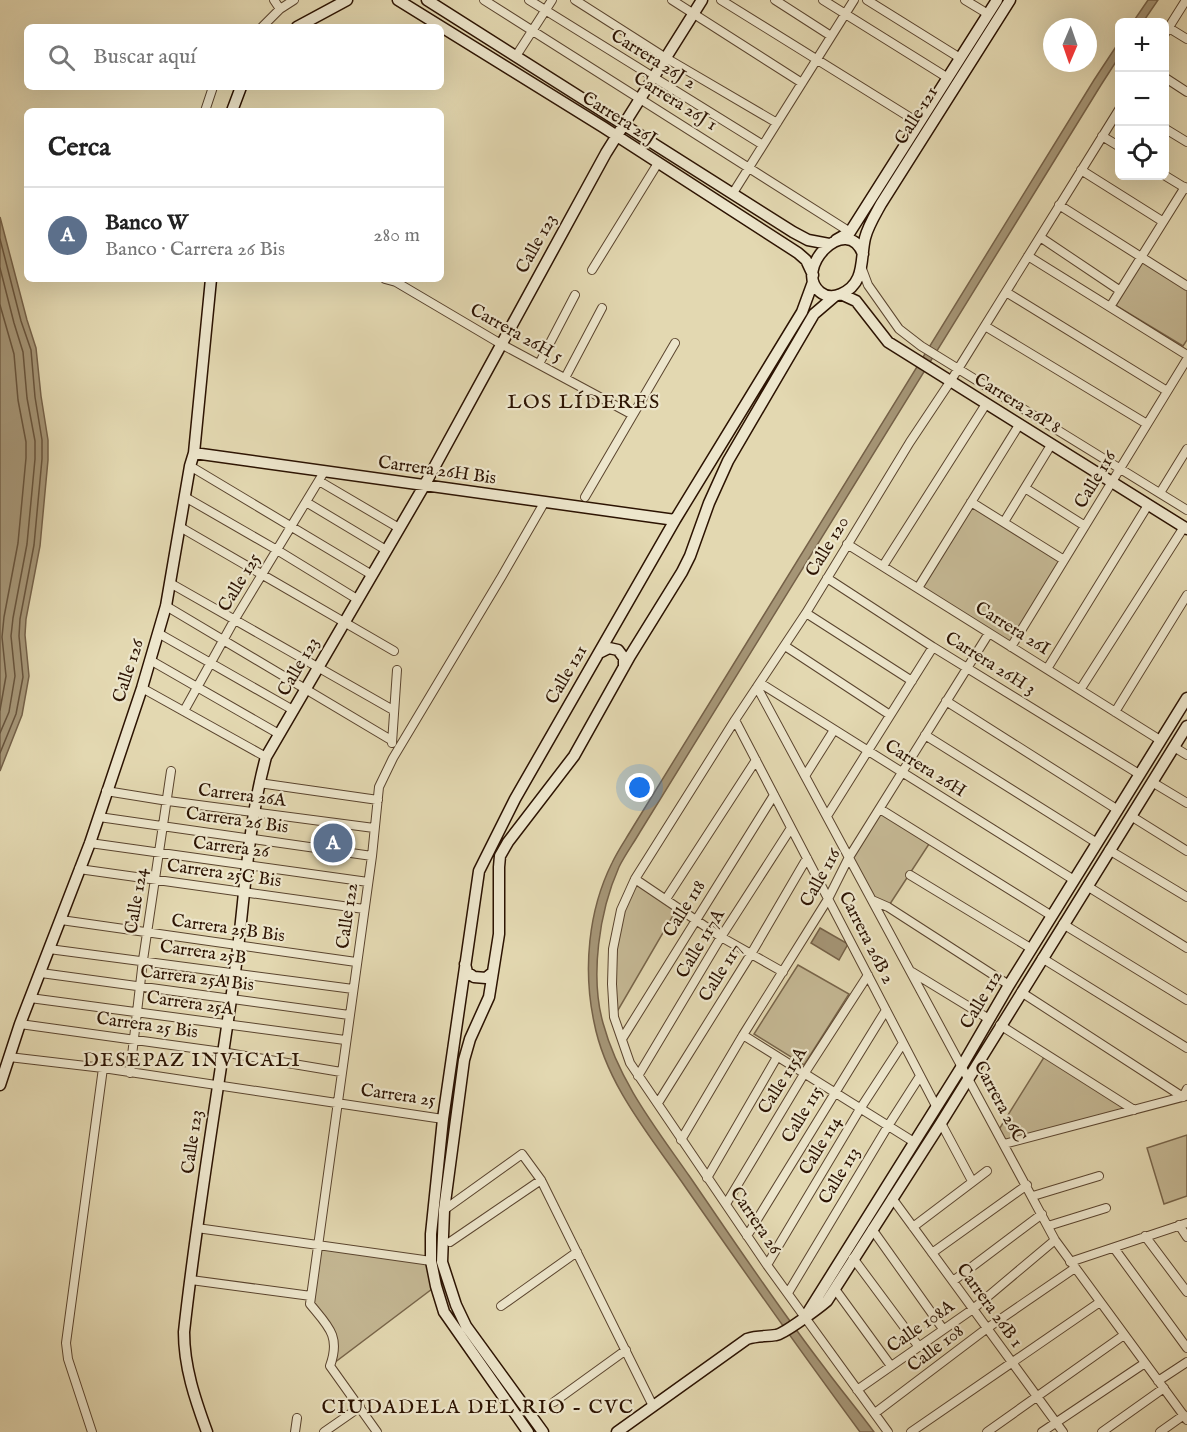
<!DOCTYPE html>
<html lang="es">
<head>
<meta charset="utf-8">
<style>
  body { margin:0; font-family:"IM FELL English",serif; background:#f2f2f2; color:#222 }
  .controls { position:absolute; right:18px; top:18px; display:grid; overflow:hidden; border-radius:9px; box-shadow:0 6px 24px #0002 }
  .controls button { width:54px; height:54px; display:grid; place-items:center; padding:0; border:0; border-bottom:2px solid #e0e0e0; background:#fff; color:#222; font:30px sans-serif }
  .compass { position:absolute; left:1043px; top:18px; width:54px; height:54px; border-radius:50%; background:#fff; box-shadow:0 6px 24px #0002; rotate:182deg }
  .you { position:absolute; left:640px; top:788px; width:21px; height:21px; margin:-15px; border:4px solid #fff; border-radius:50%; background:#1a73e8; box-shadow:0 0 0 9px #1a73e833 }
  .badge { display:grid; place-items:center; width:39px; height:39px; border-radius:50%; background:#8f2418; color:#fff; font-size:20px; font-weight:700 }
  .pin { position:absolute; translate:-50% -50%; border:3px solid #fff; box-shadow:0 2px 6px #0006 }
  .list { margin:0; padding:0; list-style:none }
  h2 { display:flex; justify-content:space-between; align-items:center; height:78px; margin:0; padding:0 24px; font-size:26px }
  h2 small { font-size:20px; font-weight:400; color:#767676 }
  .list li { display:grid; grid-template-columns:39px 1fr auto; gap:18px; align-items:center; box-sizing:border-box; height:96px; padding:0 24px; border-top:2px solid #e0e0e0 }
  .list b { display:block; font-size:22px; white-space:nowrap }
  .list p { margin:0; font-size:20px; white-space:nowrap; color:#767676 }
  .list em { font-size:20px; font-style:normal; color:#767676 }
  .icon { flex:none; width:33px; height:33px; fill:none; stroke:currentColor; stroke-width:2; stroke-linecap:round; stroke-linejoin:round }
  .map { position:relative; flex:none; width:1187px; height:1432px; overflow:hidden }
  .search { position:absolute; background:#fff; box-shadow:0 6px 24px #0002; left:24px; top:24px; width:420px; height:66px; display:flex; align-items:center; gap:15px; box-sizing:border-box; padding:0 21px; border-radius:9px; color:#767676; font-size:22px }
  .panel { position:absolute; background:#fff; box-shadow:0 6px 24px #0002; left:24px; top:108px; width:420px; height:174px; border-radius:9px }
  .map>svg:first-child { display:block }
</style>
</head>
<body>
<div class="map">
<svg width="1187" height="1432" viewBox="0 0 1187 1432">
  <rect width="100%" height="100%" fill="#e3d8b1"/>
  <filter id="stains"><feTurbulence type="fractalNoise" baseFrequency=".00333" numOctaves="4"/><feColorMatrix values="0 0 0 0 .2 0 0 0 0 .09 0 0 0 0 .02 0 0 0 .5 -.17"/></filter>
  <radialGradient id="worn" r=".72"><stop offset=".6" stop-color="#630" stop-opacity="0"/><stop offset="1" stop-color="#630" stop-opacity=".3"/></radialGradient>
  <!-- green -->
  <path fill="#c4b793" stroke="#78654a" stroke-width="1.5" d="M 1142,261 L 1187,289 L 1187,340 L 1183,346 L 1115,305 Z
    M 971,502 L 1064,560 L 1011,647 L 918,588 Z
    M 880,809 L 931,841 L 888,907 L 872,900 L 848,859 Z
    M 635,879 L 678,907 L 614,1017 L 612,984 L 621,910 Z
    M 798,965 L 849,994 L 804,1065 L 754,1034 Z
    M 1046,1054 L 1134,1110 L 1004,1144 L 998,1131 Z
    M 1187,1135 L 1187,1196 L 1164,1204 L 1147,1148 Z
    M 318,1245 L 427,1261 L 432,1289 L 330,1366 L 335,1341 L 310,1304 Z"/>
  <!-- water -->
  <path fill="#a59576" stroke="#756148" stroke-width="1.5" d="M 1148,0 L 1158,0 L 1143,22 L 1133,22 Z
    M 1119,42 L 1119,57 L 1101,85 L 640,832 C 633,844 625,855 619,867 C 599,912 590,976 603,1023 C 619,1082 656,1128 690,1177 C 734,1241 777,1306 824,1367 C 840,1389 858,1410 874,1432 L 860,1432 C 801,1352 743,1270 686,1188 C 651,1137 606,1085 594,1022 C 583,970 588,911 612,863 C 618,850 626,839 633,827 L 1094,80 Z
    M 0,217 L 27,320 L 36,348 L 41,396 L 48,440 L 48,460 L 40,546 L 26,619 L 25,635 L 29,676 L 22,715 L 0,771 Z
    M 820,928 L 848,944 L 839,960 L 811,943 Z"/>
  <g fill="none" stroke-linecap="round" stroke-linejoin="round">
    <!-- shore -->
    <path stroke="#68543c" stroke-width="1.5" d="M 0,239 L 21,321 L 31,350 L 35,397 L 42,440 L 42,459 L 34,545 L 20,619 L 19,636 L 23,677 L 16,714 L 0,753
      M 0,268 L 14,323 L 23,352 L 27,398 L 35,441 L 35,459 L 27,544 L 13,618 L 11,636 L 15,676 L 9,712 L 0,733
      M 0,305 L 14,354 L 18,400 L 26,442 L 26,458 L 18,543 L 4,617 L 2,637 L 6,676 L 0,710"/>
    <!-- street casing -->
    <g stroke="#5a442e" stroke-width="10">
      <path id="street" d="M 274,0 L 280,9
        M 484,0 L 850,232
        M 529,0 L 763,145
        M 575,0 L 666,58 L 777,123
        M 672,0 L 802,83
        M 721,0 L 919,123
        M 775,0 L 831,36
        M 823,0 L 948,78
        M 867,0 L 960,58
        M 965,0 L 988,14
        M 262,27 L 280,9 L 294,0
        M 1169,28 L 1187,39
        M 1164,35 L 1186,0
        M 516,56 L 552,0
        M 1164,77 L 1187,92
        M 205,111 L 213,87
        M 1164,128 L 1187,142
        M 1102,136 L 1120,147
        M 1081,170 L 1162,221
        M 1164,175 L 1187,189
        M 733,193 L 854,0
        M 1059,205 L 1187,286
        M 1040,237 L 1119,290
        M 1028,256 L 1187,355
        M 862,269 L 868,285 L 899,329 L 921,346 L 1187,510
        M 592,270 L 658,163
        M 385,279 L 396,282 L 501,344 L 633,415
        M 1006,292 L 1167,391
        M 1110,307 L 1185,187
        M 985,326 L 1147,424
        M 539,364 L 575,295
        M 565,378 L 602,308
        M 190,466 L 372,575
        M 319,481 L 399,528
        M 1025,488 L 1085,526
        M 1160,493 L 1187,449
        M 185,497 L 277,550 L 357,599
        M 585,497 L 675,343
        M 306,502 L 386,550
        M 971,502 L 1064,560
        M 1004,522 L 1051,445
        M 180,527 L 394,651
        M 847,544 L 1160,740
        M 883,566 L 986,404
        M 827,578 L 933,647 L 1139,774
        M 170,583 L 393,710
        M 918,588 L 1019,425
        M 166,606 L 391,740
        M 806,613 L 912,681
        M 158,633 L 293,710
        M 785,646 L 890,715
        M 1011,647 L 1187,359
        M 150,660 L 279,734
        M 1047,669 L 1148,505
        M 760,683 L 1074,880
        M 757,687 L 1055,1240 L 1187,1420
        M 142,688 L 266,757
        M 1080,690 L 1184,527
        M 946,701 L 1118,810
        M 184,711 L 235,619 L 324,472
        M 1115,712 L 1187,595
        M 735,720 L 936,1106
        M 925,735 L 1097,843
        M 392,743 L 397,670
        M 1174,747 L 1187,755
        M 805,776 L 834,730
        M 1152,782 L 1187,803
        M 259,783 L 378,800
        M 106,791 L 168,801 L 374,828
        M 880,809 L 1052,916
        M 827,816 L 933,647
        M 1131,816 L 1187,851
        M 99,817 L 372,856
        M 90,843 L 368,882
        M 1109,850 L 1187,897
        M 79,869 L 364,909
        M 910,875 L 1032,949
        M 635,879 L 721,937 L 783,972
        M 1087,886 L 1187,948
        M 666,899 L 756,760
        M 872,900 L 888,907 L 1009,985
        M 61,920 L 356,962
        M 1063,924 L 1187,1000
        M 49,949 L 353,989
        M 1042,958 L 1187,1048
        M 912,972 L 989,1019
        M 41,973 L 349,1015
        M 1021,992 L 1183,1097 L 1187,1089
        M 30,998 L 345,1040
        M 20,1024 L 222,1052 L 341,1072
        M 1000,1025 L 1134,1110
        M 743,1035 L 914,1142
        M 622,1039 L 774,795
        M 9,1057 L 103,1068 L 443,1119
        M 130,1073 L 143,960 L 171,771
        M 638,1076 L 721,937 L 791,828
        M 658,1103 L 751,954 L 807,858
        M 941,1123 L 972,1181
        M 681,1140 L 743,1035 L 828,899 L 848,859 L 989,633
        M 1004,1144 L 1186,1096
        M 707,1178 L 777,1057
        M 1033,1196 L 1099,1176
        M 892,1198 L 1063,1432
        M 726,1204 L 804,1074 L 868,975
        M 444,1210 L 522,1154 L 541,1180 L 653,1406
        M 1179,1225 L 1187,1237
        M 1048,1226 L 1106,1208
        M 913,1227 L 987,1171
        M 197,1228 L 431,1261
        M 872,1229 L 943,1329
        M 747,1236 L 886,1010
        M 1145,1236 L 1187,1292
        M 450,1242 L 541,1180
        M 1114,1248 L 1187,1348
        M 932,1253 L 1027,1185
        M 853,1258 L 919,1347
        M 1070,1262 L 1187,1223
        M 767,1265 L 860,1109 L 903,1043
        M 191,1280 L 311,1296
        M 953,1281 L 1042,1214
        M 835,1289 L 891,1366
        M 788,1293 L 888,1126 L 920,1076
        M 501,1306 L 577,1252
        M 1158,1381 L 1187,1362
        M 857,1390 L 973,1309 L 1055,1240
        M 554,1402 L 626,1350
        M 875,1413 L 986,1329 L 1075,1268
        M 92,1432 L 68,1359 L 66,1343 L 103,1068
        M 295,1432 L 297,1418
        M 324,1432 L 360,1407
        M 377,1432 L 330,1366 C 341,1336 328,1326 310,1304 L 372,856 L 379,787 L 393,758 L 502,576 L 544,503
        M 888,1432 L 767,1265 L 630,1063 L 614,1017 L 612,984 L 613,949 L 621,910 L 635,879 L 735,720 L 806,613 L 910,442 L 950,382 L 1120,108
        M 911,1432 L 1100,1302
        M 987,1432 L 1124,1335
        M 1042,1432 L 1145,1363
        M 1102,1432 L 1164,1388
        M 1160,1432 L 1184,1415"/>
    </g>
    <!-- secondary casing -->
    <g stroke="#2c1302" stroke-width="13">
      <path id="secondary" d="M 398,0 L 603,127 L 798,253 L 806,260 L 813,275
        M 427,0 L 793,232 L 808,240 L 829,244
        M 297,27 L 347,0
        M 232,111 L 241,87
        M 836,240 L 850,232 L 997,0
        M 863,254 C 847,212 792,269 820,292 C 826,297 834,297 841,294 C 866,283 860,259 865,238 C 868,226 875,215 881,204 L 1010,0
        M 841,294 L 856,301 L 888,342 L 1187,529
        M 194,453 L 675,520
        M 599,653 L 609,648 L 618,650 L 624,658 L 624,667
        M 465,964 L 467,972 L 474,977 L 486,978 L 493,972
        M 0,1085 L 20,1024 L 90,843 L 142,688 L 166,606 L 190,466 L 194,453 L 211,279
        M 805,1317 L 959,1071 L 1009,985 L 1187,698
        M 207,1432 C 195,1399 184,1367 184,1332 C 197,1212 218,1092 235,972 C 245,900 247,827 266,757 L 424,486 L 606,153 L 702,0
        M 528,1432 L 444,1312 L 436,1286 L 431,1261 L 431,1234 L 443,1119 L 479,871 L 515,799 L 675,520 L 802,312 L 813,282
        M 543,1432 L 466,1326 L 456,1305 L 442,1262 L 444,1210 L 464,1060 L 470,1039 L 489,997 L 499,934 L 499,867 L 500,856 L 508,842 L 574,756 L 630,656 L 682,572 L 690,556 L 709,503 L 728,461 L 814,314 L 835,296
        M 617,1432 L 747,1339 C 758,1335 766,1337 776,1335 C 784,1334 820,1307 827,1301 L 941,1123 L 1187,726"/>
    </g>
    <!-- street -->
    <use href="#street" stroke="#ede6cc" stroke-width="8"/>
    <!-- secondary -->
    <use href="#secondary" stroke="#ede6cc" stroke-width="10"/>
  </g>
  <g text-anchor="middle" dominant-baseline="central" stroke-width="4.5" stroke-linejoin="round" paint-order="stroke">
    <!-- street labels -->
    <g font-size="18" fill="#2c1302" stroke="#ede6cc">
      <text transform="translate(653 60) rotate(32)">Carrera 26J 2</text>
      <text transform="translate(675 102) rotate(32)">Carrera 26J 1</text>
      <text transform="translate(917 116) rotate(-58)">Calle 121</text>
      <text transform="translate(619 119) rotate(32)">Carrera 26J</text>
      <text transform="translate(537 244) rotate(-61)">Calle 123</text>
      <text transform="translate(516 334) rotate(29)">Carrera 26H 5</text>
      <text transform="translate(1017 404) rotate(32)">Carrera 26P 8</text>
      <text transform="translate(437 471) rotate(8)">Carrera 26H Bis</text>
      <text transform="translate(1096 480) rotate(-59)">Calle 116</text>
      <text transform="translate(828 547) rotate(-59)">Calle 120</text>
      <text transform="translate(240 583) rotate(-59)">Calle 125</text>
      <text transform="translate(1012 629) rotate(32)">Carrera 26I</text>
      <text transform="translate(990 664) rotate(32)">Carrera 26H 3</text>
      <text transform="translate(299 667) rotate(-60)">Calle 123</text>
      <text transform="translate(129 671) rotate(-72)">Calle 126</text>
      <text transform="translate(567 675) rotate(-60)">Calle 121</text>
      <text transform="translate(925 769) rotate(32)">Carrera 26H</text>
      <text transform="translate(242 796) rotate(7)">Carrera 26A</text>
      <text transform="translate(237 821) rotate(8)">Carrera 26 Bis</text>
      <text transform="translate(231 848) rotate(7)">Carrera 26</text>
      <text transform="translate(224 874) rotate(8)">Carrera 25C Bis</text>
      <text transform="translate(821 878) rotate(-61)">Calle 116</text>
      <text transform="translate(137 901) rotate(-81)">Calle 124</text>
      <text transform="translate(685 909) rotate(-58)">Calle 118</text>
      <text transform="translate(348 916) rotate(-82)">Calle 122</text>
      <text transform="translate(228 929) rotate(8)">Carrera 25B Bis</text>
      <text transform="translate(866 938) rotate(63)">Carrera 26B 2</text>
      <text transform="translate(701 944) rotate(-59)">Calle 117A</text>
      <text transform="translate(203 953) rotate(8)">Carrera 25B</text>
      <text transform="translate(721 973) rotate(-58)">Calle 117</text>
      <text transform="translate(197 979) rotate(7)">Carrera 25A Bis</text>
      <text transform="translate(982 1000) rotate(-59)">Calle 112</text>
      <text transform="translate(190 1004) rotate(8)">Carrera 25A</text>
      <text transform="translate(147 1026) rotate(8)">Carrera 25 Bis</text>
      <text transform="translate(783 1081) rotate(-58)">Calle 115A</text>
      <text transform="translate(398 1096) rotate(8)">Carrera 25</text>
      <text transform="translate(999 1102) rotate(62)">Carrera 26C</text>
      <text transform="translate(803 1115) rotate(-59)">Calle 115</text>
      <text transform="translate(193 1142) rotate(-82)">Calle 123</text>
      <text transform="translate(821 1146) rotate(-59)">Calle 114</text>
      <text transform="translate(840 1176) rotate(-59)">Calle 113</text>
      <text transform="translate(755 1221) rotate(56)">Carrera 26</text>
      <text transform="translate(989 1306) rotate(54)">Carrera 26B 1</text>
      <text transform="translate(921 1327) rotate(-35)">Calle 108A</text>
      <text transform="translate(936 1349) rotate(-37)">Calle 108</text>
    </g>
    <!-- neighbourhood labels -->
    <g font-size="20" letter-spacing="1.5" fill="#2c1302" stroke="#ede6cc">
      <text x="584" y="402">LOS LÍDERES</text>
      <text x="192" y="1060">DESEPAZ INVICALI</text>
      <text x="478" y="1407">CIUDADELA DEL RIO - CVC</text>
    </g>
  </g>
  <rect width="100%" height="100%" filter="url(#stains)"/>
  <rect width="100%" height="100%" fill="url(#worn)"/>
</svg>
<div class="controls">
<button>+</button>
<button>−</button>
<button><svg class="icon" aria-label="locate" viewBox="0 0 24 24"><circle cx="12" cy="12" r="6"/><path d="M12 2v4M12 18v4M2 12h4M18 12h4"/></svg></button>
</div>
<svg class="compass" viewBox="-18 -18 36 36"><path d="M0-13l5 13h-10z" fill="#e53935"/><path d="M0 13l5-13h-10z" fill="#767676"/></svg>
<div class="you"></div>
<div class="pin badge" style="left:333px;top:843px;background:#5c6f8a">A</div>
<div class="search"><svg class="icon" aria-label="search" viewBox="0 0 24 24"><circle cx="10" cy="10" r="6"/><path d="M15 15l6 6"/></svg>Buscar aquí</div>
<section class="panel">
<h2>Cerca<small></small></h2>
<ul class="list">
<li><span class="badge" style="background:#5c6f8a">A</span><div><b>Banco W</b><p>Banco · Carrera 26 Bis</p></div><em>280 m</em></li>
</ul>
</section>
</div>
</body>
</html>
